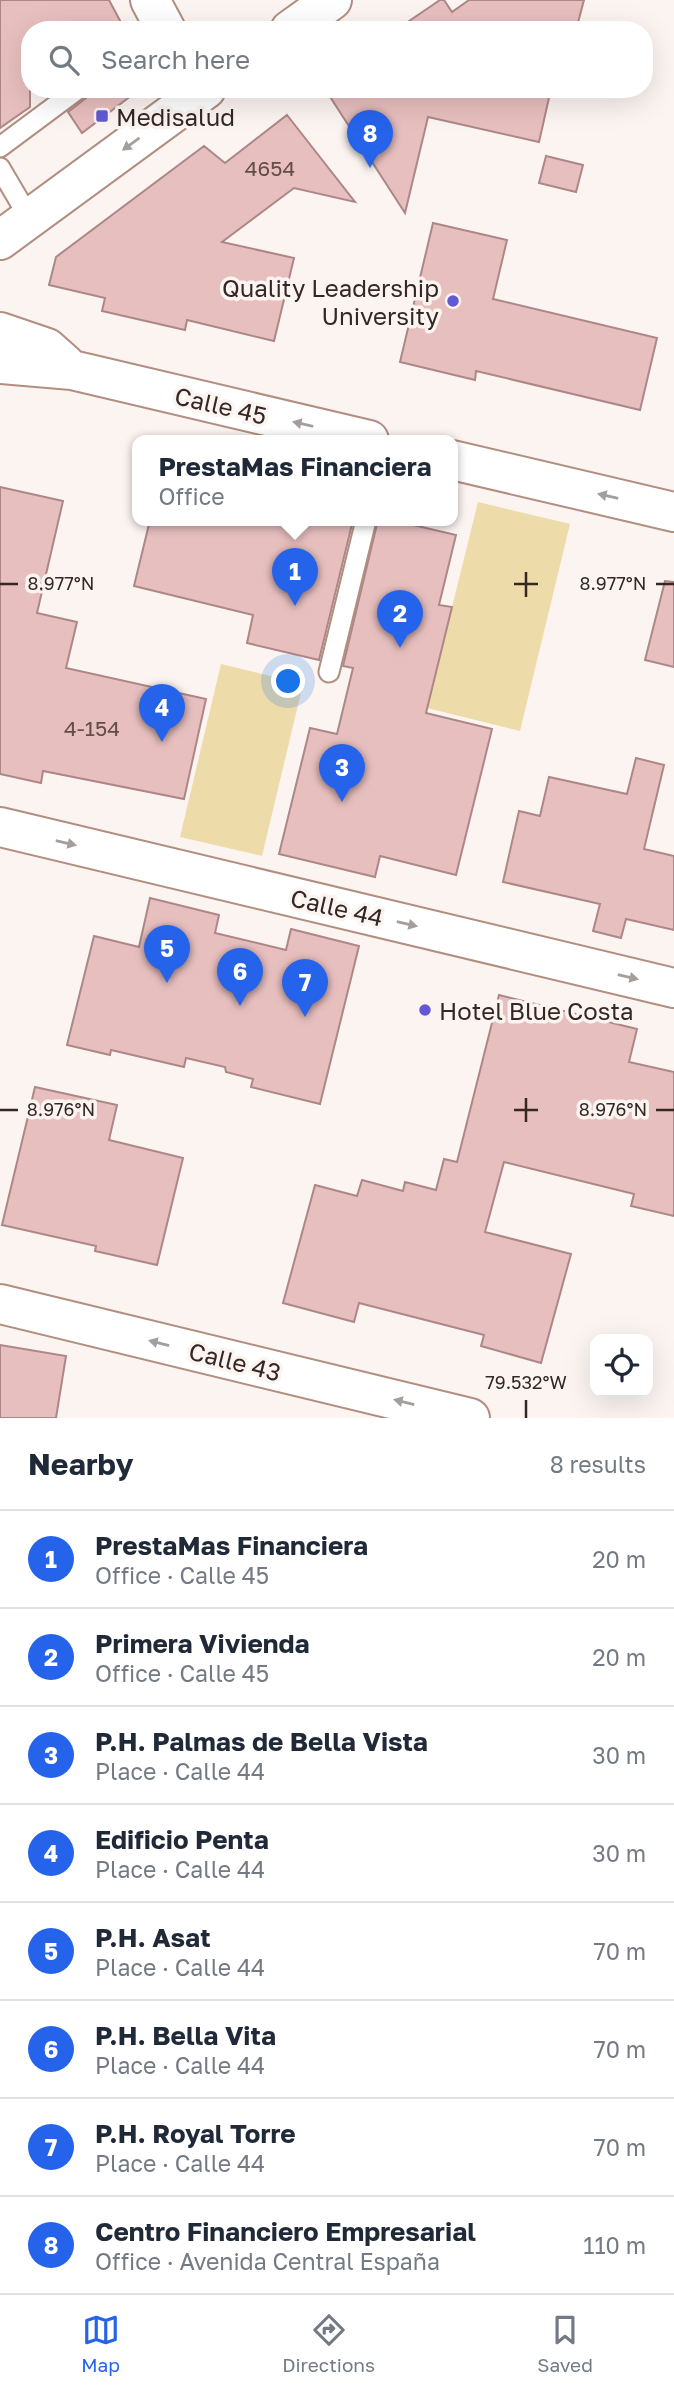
<!DOCTYPE html>
<html lang="en">
<head>
<meta charset="utf-8">
<style>
  body { margin:0; font-family:"Golos Text",sans-serif; background:#f2f2f3; color:#1f2937 }
  .controls { position:absolute; right:21px; bottom:21px; display:grid; overflow:hidden; border-radius:14px; box-shadow:0 7px 28px #0002 }
  .controls button { width:63px; height:63px; display:grid; place-items:center; padding:0; border:0; border-bottom:2px solid #e0e1e3; background:#fff; color:#1f2937; font:35px sans-serif }
  .you { position:absolute; left:289px; top:682px; width:24px; height:24px; margin:-18px; border:5px solid #fff; border-radius:50%; background:#1a73e8; box-shadow:0 0 0 10px #1a73e833 }
  .badge { display:grid; place-items:center; width:46px; height:46px; border-radius:50%; background:#2563eb; color:#fff; font-size:23px; font-weight:700 }
  .pin { position:absolute; translate:-50% -58px; filter:drop-shadow(0 2px 4px #0008) }
  .pin::after { content:''; position:absolute; top:37px; width:24px; height:21px; background:inherit; clip-path:polygon(0 0,100% 0,50% 100%) }
  .popup { position:absolute; left:132px; top:435px; width:326px; height:91px; box-sizing:border-box; display:grid; place-content:center; border-radius:14px; background:#fff; filter:drop-shadow(0 2px 5px #0005); font-size:23px; white-space:nowrap; color:#747a83 }
  .popup b { font-size:26px; color:#1f2937 }
  .popup::after { content:''; position:absolute; left:50%; top:100%; margin-left:-14px; border:14px solid transparent; border-top-color:#fff }
  .list { margin:0; padding:0; list-style:none }
  h2 { display:flex; justify-content:space-between; align-items:center; height:91px; margin:0; padding:0 28px; font-size:30px }
  h2 small { font-size:23px; font-weight:400; color:#747a83 }
  .list li { display:grid; grid-template-columns:46px 1fr auto; gap:21px; align-items:center; box-sizing:border-box; height:98px; padding:0 28px; border-top:2px solid #e0e1e3 }
  .list b { display:block; font-size:26px; white-space:nowrap }
  .list p { margin:0; font-size:23px; white-space:nowrap; color:#747a83 }
  .list em { font-size:23px; font-style:normal; color:#747a83 }
  .icon { flex:none; width:38px; height:38px; fill:none; stroke:currentColor; stroke-width:2; stroke-linecap:round; stroke-linejoin:round }
  .map { position:relative; flex:none; width:674px; height:1418px; overflow:hidden }
  .search { position:absolute; background:#fff; box-shadow:0 7px 28px #0002; left:21px; right:21px; top:21px; height:77px; display:flex; align-items:center; gap:18px; box-sizing:border-box; padding:0 24px; border-radius:28px; color:#747a83; font-size:26px }
  .sheet { height:875px; background:#fff }
  nav { display:flex; justify-content:space-around; align-items:center; box-sizing:border-box; height:98px; border-top:2px solid #e0e1e3; background:#fff; font-size:19px; color:#747a83 }
  nav a { display:grid; justify-items:center; gap:4px }
  nav .on { color:#2563eb }
  .map>svg:first-child { display:block }
</style>
</head>
<body>
<div class="map">
<svg width="674" height="1418" viewBox="0 0 674 1418">
  <rect width="100%" height="100%" fill="#fcf4f1"/>
  <!-- green -->
  <path fill="#eedbaa" d="M 478,502 L 570,524 L 520,731 L 427,708 Z
    M 221,664 L 303,684 L 262,856 L 180,837 Z"/>
  <!-- building -->
  <path fill="#e8bfbf" stroke="#ad8787" stroke-width="2" d="M 0,0 L 109,0 L 125,30 L 30,30 L 30,107 L 0,128 Z
    M 440,0 L 444,0 L 452,12 L 469,0 L 584,0 L 576,30 L 396,30 Z
    M 90,89 L 140,89 L 82,133 L 68,112 L 86,98 Z
    M 325,89 L 551,89 L 539,142 L 428,117 L 405,213 Z
    M 287,115 L 355,202 L 294,188 L 222,242 L 294,258 L 274,341 L 187,320 L 185,330 L 102,311 L 105,298 L 49,285 L 56,257 L 204,146 L 225,163 Z
    M 546,156 L 583,165 L 576,192 L 539,183 Z
    M 433,223 L 507,240 L 493,299 L 657,338 L 640,410 L 476,371 L 475,380 L 400,362 Z
    M 0,487 L 63,501 L 37,613 L 77,622 L 66,668 L 206,699 L 184,799 L 43,771 L 41,783 L 0,774 Z
    M 150,520 L 353,520 L 319,660 L 247,643 L 253,615 L 134,586 Z
    M 378,520 L 392,520 L 456,535 L 439,605 L 452,607 L 426,713 L 492,729 L 456,875 L 380,856 L 375,877 L 279,854 L 310,728 L 337,734 L 353,668 L 343,666 Z
    M 665,581 L 674,582 L 674,667 L 645,660 Z
    M 636,758 L 664,765 L 644,849 L 674,856 L 674,930 L 626,919 L 621,938 L 593,931 L 600,904 L 503,882 L 519,811 L 540,816 L 549,777 L 627,794 Z
    M 150,898 L 219,915 L 215,933 L 286,950 L 291,929 L 359,946 L 320,1104 L 251,1087 L 253,1079 L 226,1072 L 225,1067 L 186,1058 L 184,1067 L 111,1050 L 110,1055 L 67,1045 L 94,936 L 139,947 Z
    M 499,995 L 637,1029 L 629,1062 L 674,1072 L 674,1216 L 631,1206 L 634,1194 L 504,1162 L 485,1232 L 571,1254 L 541,1363 L 481,1346 L 484,1335 L 359,1303 L 354,1322 L 283,1303 L 315,1185 L 357,1196 L 362,1180 L 403,1191 L 405,1182 L 436,1190 L 444,1159 L 457,1162 Z
    M 35,1087 L 117,1105 L 109,1140 L 183,1158 L 157,1265 L 95,1251 L 96,1246 L 2,1225 Z
    M 0,1345 L 66,1356 L 56,1418 L 0,1418 Z"/>
  <g fill="none" stroke-linecap="round" stroke-linejoin="round">
    <!-- lane casing -->
    <g stroke="#b18e80" stroke-width="23">
      <path id="lane" d="M 0,147 L 78,89
        M 0,168 L 30,219
        M 329,672 L 366,520"/>
    </g>
    <!-- street casing -->
    <g stroke="#b18e80" stroke-width="42">
      <path id="street" d="M 150,0 L 166,30
        M 0,827 L 674,988
        M 0,1304 L 470,1418"/>
    </g>
    <!-- secondary casing -->
    <g stroke="#b18e80" stroke-width="42">
      <path id="secondary" d="M 290,30 L 332,0
        M 0,240 L 206,89
        M 0,332 L 47,348 L 65,364
        M 0,364 L 72,370 L 369,440
        M 452,460 L 674,512"/>
    </g>
    <!-- lane -->
    <use href="#lane" stroke="#fff" stroke-width="19"/>
    <!-- street -->
    <use href="#street" stroke="#fff" stroke-width="38"/>
    <!-- secondary -->
    <use href="#secondary" stroke="#fff" stroke-width="38"/>
  </g>
  <!-- one-way arrows -->
  <defs><path id="oneway-solid" d="M-6-.8H1V-3.2L6.5 0L1 3.2V.8H-6Z" transform="scale(1.75)"/></defs>
  <g fill="#a49e9c">
    <use href="#oneway-solid" transform="translate(131 144) rotate(144)"/>
    <use href="#oneway-solid" transform="translate(303 424) rotate(-167)"/>
    <use href="#oneway-solid" transform="translate(608 496) rotate(-167)"/>
    <use href="#oneway-solid" transform="translate(66 843) rotate(13)"/>
    <use href="#oneway-solid" transform="translate(407 924) rotate(13)"/>
    <use href="#oneway-solid" transform="translate(628 977) rotate(13)"/>
    <use href="#oneway-solid" transform="translate(159 1343) rotate(-166)"/>
    <use href="#oneway-solid" transform="translate(404 1402) rotate(-166)"/>
  </g>
  <!-- ticks -->
  <path fill="none" stroke="#352722" stroke-width="2.5" d="M 526,572 L 526,597M 0,584 L 18,584M 514,584 L 538,584M 656,584 L 674,584M 526,1098 L 526,1122M 0,1110 L 18,1110M 514,1110 L 538,1110M 656,1110 L 674,1110M 526,1400 L 526,1418"/>
  <!-- markers -->
  <g fill="#635ad3" stroke="#fcf4f1" stroke-width="2.5">
    <rect x="95" y="109" width="14" height="14" rx="3.5"/>
    <circle cx="453" cy="301" r="7"/>
    <circle cx="425" cy="1010" r="7"/>
  </g>
  <g text-anchor="middle" dominant-baseline="central" stroke-width="7" stroke-linejoin="round" paint-order="stroke">
    <!-- number labels -->
    <g font-size="21" fill="#624d49">
      <text x="270" y="168">4654</text>
      <text x="92" y="728">4-154</text>
    </g>
    <!-- poi labels -->
    <g font-size="24" fill="#352722" stroke="#fcf4f1" text-anchor="start">
      <text x="116" y="116">Medisalud</text>
      <text x="439" y="287" text-anchor="end">Quality Leadership<tspan x="439" dy="28">University</tspan></text>
      <text x="439" y="1010">Hotel Blue Costa</text>
    </g>
    <!-- street labels -->
    <g font-size="24" fill="#352722" stroke="#fcf4f1">
      <text transform="translate(221 405) rotate(13)">Calle 45</text>
      <text transform="translate(337 907) rotate(13)">Calle 44</text>
      <text transform="translate(235 1361) rotate(14)">Calle 43</text>
    </g>
  </g>
  <g font-size="18" text-anchor="middle" fill="#352722" stroke="#fcf4f1" stroke-width="7" stroke-linejoin="round" paint-order="stroke">
    <text x="61" y="590">8.977°N</text>
    <text x="613" y="590">8.977°N</text>
    <text x="61" y="1116">8.976°N</text>
    <text x="613" y="1116">8.976°N</text>
    <text x="526" y="1389">79.532°W</text>
  </g>
</svg>
<div class="controls">
<button><svg class="icon" aria-label="locate" viewBox="0 0 24 24"><circle cx="12" cy="12" r="6"/><path d="M12 2v4M12 18v4M2 12h4M18 12h4"/></svg></button>
</div>
<div class="you"></div>
<div class="pin badge" style="left:295px;top:606px">1</div>
<div class="popup"><b>PrestaMas Financiera</b>Office</div>
<div class="pin badge" style="left:400px;top:648px">2</div>
<div class="pin badge" style="left:342px;top:802px">3</div>
<div class="pin badge" style="left:162px;top:742px">4</div>
<div class="pin badge" style="left:167px;top:983px">5</div>
<div class="pin badge" style="left:240px;top:1006px">6</div>
<div class="pin badge" style="left:305px;top:1017px">7</div>
<div class="pin badge" style="left:370px;top:168px">8</div>
<div class="search"><svg class="icon" aria-label="search" viewBox="0 0 24 24"><circle cx="10" cy="10" r="6"/><path d="M15 15l6 6"/></svg>Search here</div>
</div>
<section class="sheet">
<h2>Nearby<small>8 results</small></h2>
<ul class="list">
<li><span class="badge">1</span><div><b>PrestaMas Financiera</b><p>Office · Calle 45</p></div><em>20 m</em></li>
<li><span class="badge">2</span><div><b>Primera Vivienda</b><p>Office · Calle 45</p></div><em>20 m</em></li>
<li><span class="badge">3</span><div><b>P.H. Palmas de Bella Vista</b><p>Place · Calle 44</p></div><em>30 m</em></li>
<li><span class="badge">4</span><div><b>Edificio Penta</b><p>Place · Calle 44</p></div><em>30 m</em></li>
<li><span class="badge">5</span><div><b>P.H. Asat</b><p>Place · Calle 44</p></div><em>70 m</em></li>
<li><span class="badge">6</span><div><b>P.H. Bella Vita</b><p>Place · Calle 44</p></div><em>70 m</em></li>
<li><span class="badge">7</span><div><b>P.H. Royal Torre</b><p>Place · Calle 44</p></div><em>70 m</em></li>
<li><span class="badge">8</span><div><b>Centro Financiero Empresarial</b><p>Office · Avenida Central España</p></div><em>110 m</em></li>
</ul>
</section>
<nav>
<a class="on"><svg class="icon" aria-label="map" viewBox="0 0 24 24"><path d="M3 6l6-2 6 2 6-2v14l-6 2-6-2-6 2zM9 4v14M15 6v14"/></svg>Map</a>
<a><svg class="icon" aria-label="directions" viewBox="0 0 24 24"><path d="M12 3l9 9-9 9-9-9zM9 14v-3h6M13 9l2 2-2 2"/></svg>Directions</a>
<a><svg class="icon" aria-label="saved" viewBox="0 0 24 24"><path d="M7 4h10v16l-5-4-5 4z"/></svg>Saved</a>
</nav>
</body>
</html>
